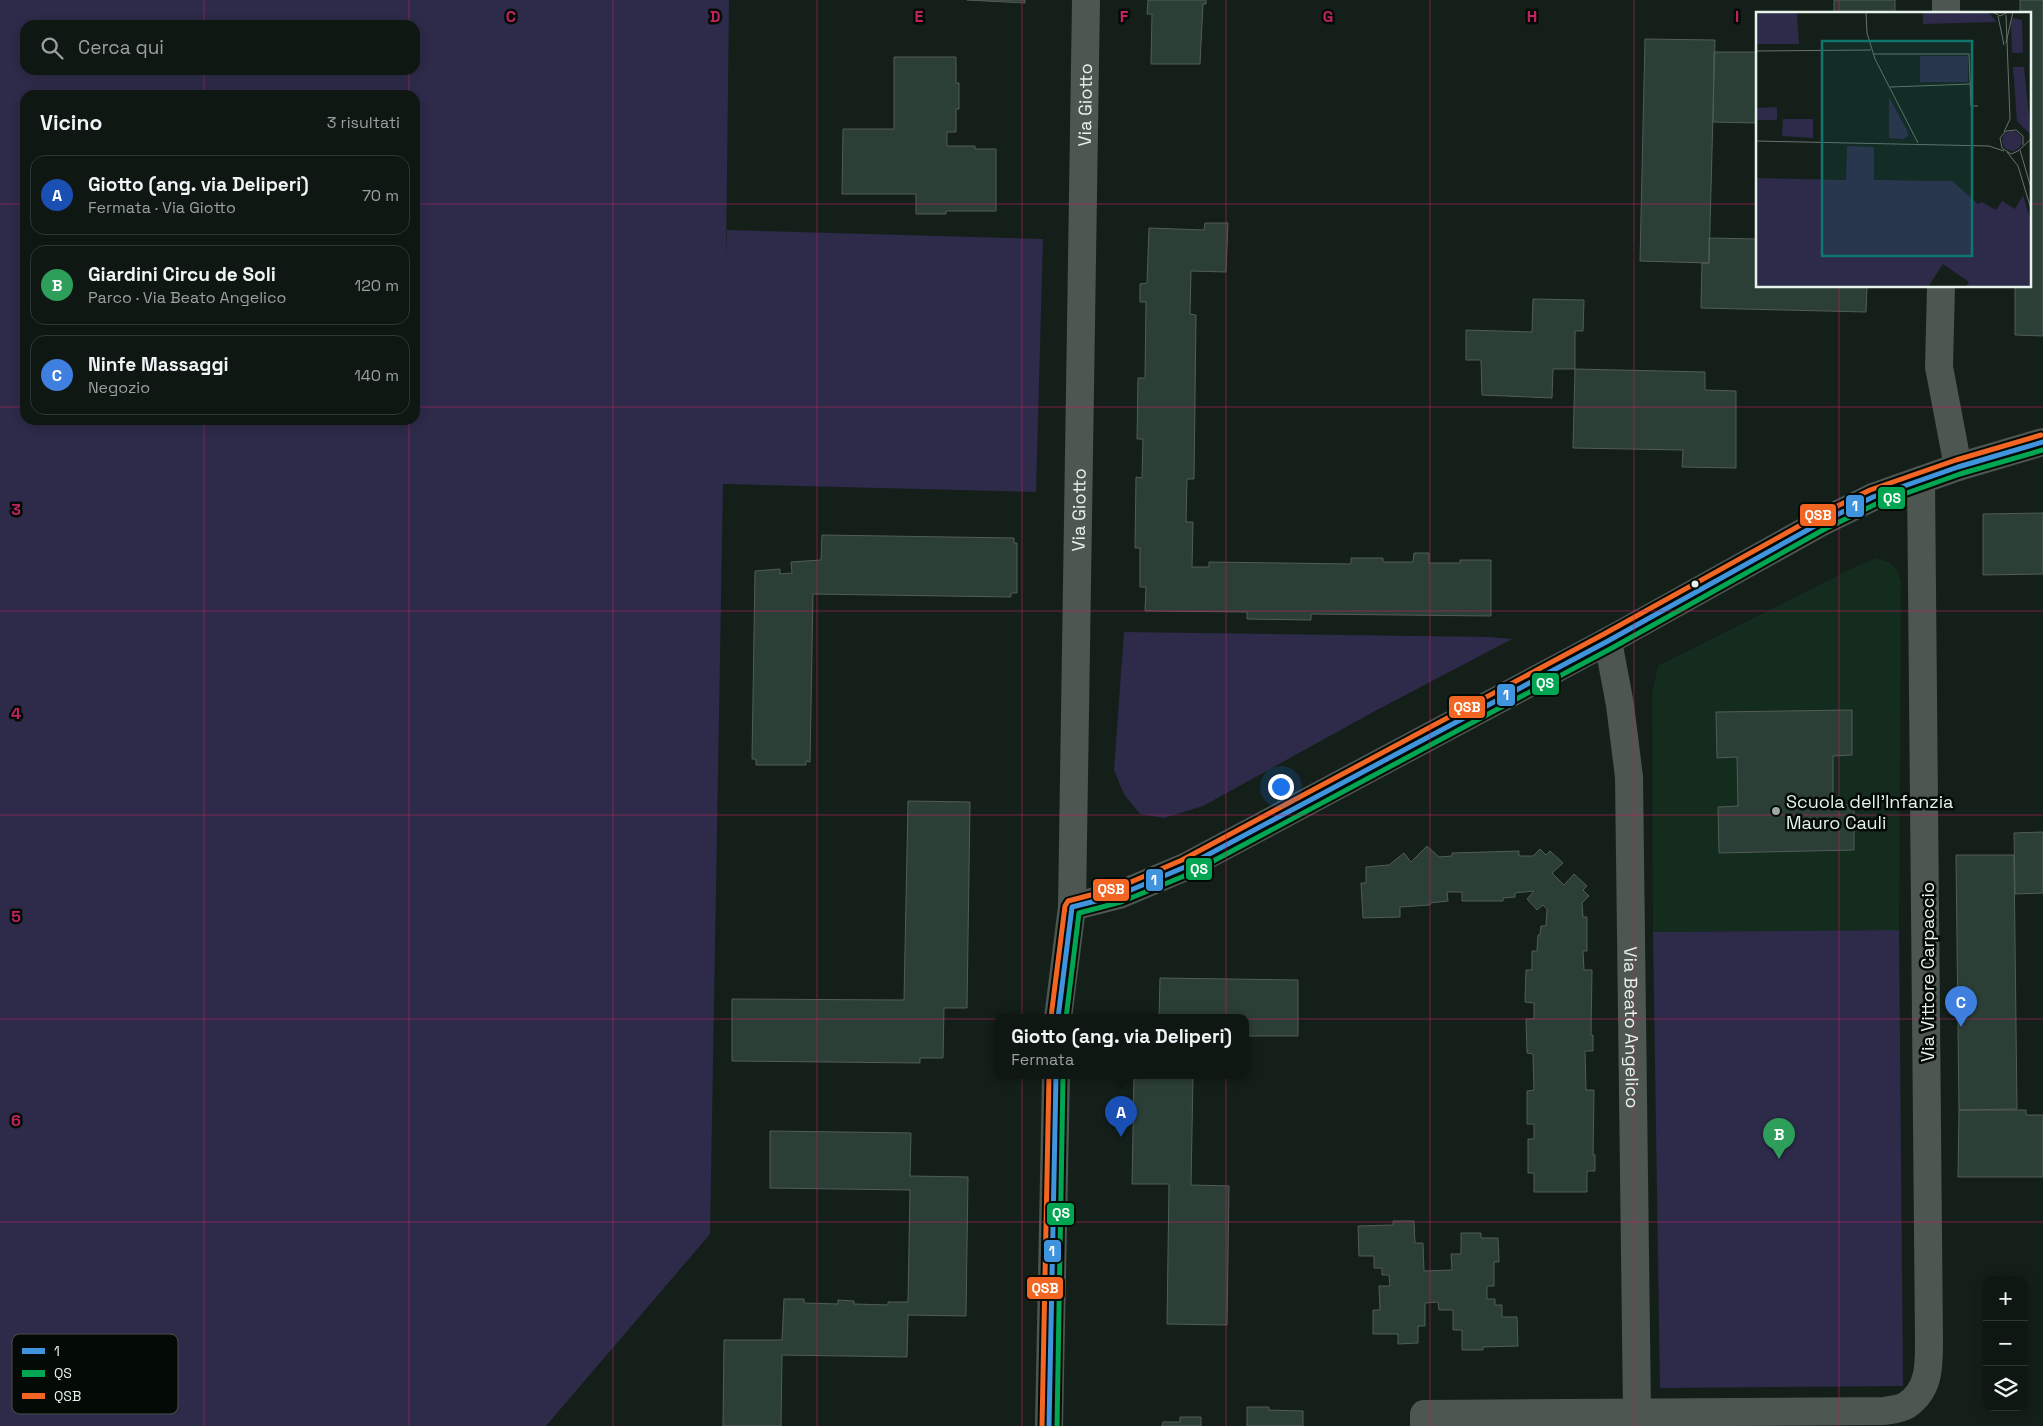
<!DOCTYPE html>
<html lang="it">
<head>
<meta charset="utf-8">
<style>
  body { margin:0; font-family:"Space Grotesk",sans-serif; background:#1d2421; color:#f1f3f6 }
  .controls { position:absolute; right:15px; bottom:15px; display:grid; overflow:hidden; border-radius:10px; box-shadow:0 2px 12px #0003 }
  .controls button { width:45px; height:45px; display:grid; place-items:center; padding:0; border:0; border-bottom:1px solid #2f3633; background:#0f1713; color:#f1f3f6; font:25px sans-serif }
  .you { position:absolute; left:1280px; top:786px; width:18px; height:18px; margin:-12px; border:4px solid #fff; border-radius:50%; background:#1a73e8; box-shadow:0 0 0 8px #1a73e833 }
  .badge { display:grid; place-items:center; width:32px; height:32px; border-radius:50%; background:#9ca8a1; color:#fff; font-size:16px; font-weight:700 }
  .pin { position:absolute; translate:-50% -41px; filter:drop-shadow(0 1px 2px #0008) }
  .pin::after { content:''; position:absolute; top:26px; width:18px; height:15px; background:inherit; clip-path:polygon(0 0,100% 0,50% 100%) }
  .popup { position:absolute; left:994px; top:1014px; width:255px; height:65px; box-sizing:border-box; display:grid; place-content:center; border-radius:10px; background:#0f1713; filter:drop-shadow(0 1px 4px #0005); font-size:16px; white-space:nowrap; color:#9b9fa0 }
  .popup b { font-size:19px; color:#f1f3f6 }
  .popup::after { content:''; position:absolute; left:50%; top:100%; margin-left:-10px; border:10px solid transparent; border-top-color:#0f1713 }
  .list { margin:0; padding:0; list-style:none }
  h2 { display:flex; justify-content:space-between; align-items:center; height:65px; margin:0; padding:0 20px; font-size:21px }
  h2 small { font-size:16px; font-weight:400; color:#9b9fa0 }
  .list li { display:grid; grid-template-columns:32px 1fr auto; gap:15px; align-items:center; box-sizing:border-box; height:80px; margin:0 10px 10px; padding:0 10px; border:1px solid #2f3633; border-radius:15px }
  .list b { display:block; font-size:19px; white-space:nowrap }
  .list p { margin:0; font-size:16px; white-space:nowrap; color:#9b9fa0 }
  .list em { font-size:16px; font-style:normal; color:#9b9fa0 }
  .icon { flex:none; width:28px; height:28px; fill:none; stroke:currentColor; stroke-width:2; stroke-linecap:round; stroke-linejoin:round }
  .map { position:relative; flex:none; width:2043px; height:1426px; overflow:hidden }
  .search { position:absolute; background:#0f1713; box-shadow:0 2px 12px #0003; left:20px; top:20px; width:400px; height:55px; display:flex; align-items:center; gap:12px; box-sizing:border-box; padding:0 18px; border-radius:15px; color:#9b9fa0; font-size:19px }
  .panel { position:absolute; background:#0f1713; box-shadow:0 2px 12px #0003; left:20px; top:90px; width:400px; height:335px; border-radius:15px }
  .map>svg:first-child { display:block }
</style>
</head>
<body>
<div class="map">
<svg width="2043" height="1426" viewBox="0 0 2043 1426">
  <rect width="100%" height="100%" fill="#141f19"/>
  <!-- built -->
  <path fill="#132c1e" d="M 1876,558 L 1890,563 L 1898,571 L 1901,583 L 1899,930 L 1653,932 L 1652,693 L 1658,666 L 1859,565 Z"/>
  <!-- green -->
  <path fill="#2d2b49" fill-rule="evenodd" d="M 0,0 L 729,0 L 726,261 L 727,230 L 1043,239 L 1036,492 L 723,484 L 710,1234 L 546,1426 L 0,1426 ZM 25,25 L 415,25 L 415,70 L 25,70 ZM 25,95 L 415,95 L 415,420 L 25,420 Z
    M 1124,632 L 1490,637 L 1512,639 L 1375,711 L 1203,806 L 1164,818 L 1140,814 L 1124,794 L 1114,770 Z
    M 1899,930 L 1903,1386 L 1660,1388 L 1653,932 Z"/>
  <!-- building -->
  <path fill="#2c3f36" stroke="#525c57" d="M 967,0 L 1025,0 L 1025,3 Z
    M 1148,0 L 1206,0 L 1206,4 L 1203,4 L 1200,64 L 1151,64 L 1152,14 L 1147,14 Z
    M 1834,0 L 1895,0 L 1895,14 L 1834,14 Z
    M 2020,0 L 2043,0 L 2043,336 L 2015,335 L 2015,286 L 2029,286 L 2029,14 L 2020,14 Z
    M 1645,39 L 1715,40 L 1709,263 L 1640,261 Z
    M 1714,52 L 1757,52 L 1757,123 L 1713,122 Z
    M 894,57 L 956,57 L 956,83 L 959,83 L 959,109 L 956,109 L 956,132 L 947,132 L 947,146 L 975,146 L 975,149 L 996,149 L 996,211 L 946,211 L 946,214 L 916,214 L 916,194 L 842,194 L 843,129 L 894,129 Z
    M 1205,223 L 1228,223 L 1226,272 L 1191,271 L 1190,314 L 1196,315 L 1194,479 L 1187,479 L 1186,522 L 1193,522 L 1192,567 L 1209,567 L 1209,562 L 1351,564 L 1351,558 L 1383,558 L 1383,562 L 1413,562 L 1414,553 L 1429,553 L 1429,563 L 1460,563 L 1460,560 L 1491,560 L 1491,616 L 1311,614 L 1311,620 L 1247,619 L 1247,612 L 1145,611 L 1146,587 L 1140,587 L 1140,548 L 1135,548 L 1136,477 L 1142,478 L 1143,439 L 1137,439 L 1138,378 L 1145,378 L 1146,302 L 1140,302 L 1140,284 L 1147,283 L 1149,228 L 1204,230 Z
    M 1709,238 L 1757,239 L 1757,286 L 1867,286 L 1866,312 L 1701,308 L 1702,263 L 1709,263 Z
    M 1533,299 L 1584,300 L 1583,331 L 1575,331 L 1575,369 L 1553,369 L 1552,398 L 1482,395 L 1481,360 L 1466,360 L 1466,330 L 1532,332 Z
    M 1575,369 L 1705,372 L 1705,390 L 1736,391 L 1736,468 L 1682,467 L 1683,450 L 1573,448 Z
    M 2043,513 L 2043,574 L 1983,575 L 1983,514 Z
    M 822,535 L 1014,538 L 1014,543 L 1017,543 L 1017,593 L 1011,593 L 1011,597 L 813,594 L 810,762 L 806,761 L 806,765 L 756,765 L 756,759 L 752,759 L 755,571 L 780,569 L 780,574 L 792,573 L 791,562 L 821,560 Z
    M 1852,710 L 1852,755 L 1833,756 L 1833,805 L 1854,805 L 1854,850 L 1719,853 L 1718,807 L 1738,806 L 1737,757 L 1717,758 L 1716,712 Z
    M 908,801 L 970,802 L 967,1008 L 944,1008 L 943,1058 L 920,1058 L 920,1063 L 732,1061 L 732,999 L 904,1000 Z
    M 2043,832 L 2043,893 L 2015,894 L 2014,833 Z
    M 1427,846 L 1439,857 L 1452,856 L 1452,853 L 1519,851 L 1519,856 L 1533,856 L 1540,849 L 1546,855 L 1550,851 L 1563,863 L 1552,873 L 1564,885 L 1574,874 L 1587,886 L 1583,890 L 1589,896 L 1582,903 L 1583,917 L 1587,917 L 1587,951 L 1583,951 L 1584,970 L 1592,970 L 1591,1035 L 1593,1035 L 1593,1051 L 1585,1051 L 1586,1090 L 1594,1090 L 1593,1155 L 1595,1155 L 1595,1171 L 1587,1171 L 1587,1192 L 1534,1192 L 1534,1173 L 1528,1173 L 1528,1139 L 1534,1139 L 1534,1124 L 1527,1124 L 1527,1091 L 1534,1090 L 1533,1054 L 1527,1053 L 1526,1019 L 1534,1019 L 1534,1003 L 1525,1002 L 1526,970 L 1532,970 L 1532,951 L 1537,951 L 1538,935 L 1540,935 L 1541,926 L 1546,926 L 1547,909 L 1543,905 L 1537,910 L 1527,899 L 1534,891 L 1515,893 L 1515,897 L 1503,898 L 1503,901 L 1462,901 L 1462,892 L 1447,892 L 1448,901 L 1430,903 L 1430,905 L 1400,907 L 1400,917 L 1363,918 L 1361,883 L 1366,883 L 1366,867 L 1389,865 L 1404,853 L 1411,862 Z
    M 1956,855 L 2014,855 L 2017,1109 L 1959,1110 Z
    M 1160,978 L 1298,980 L 1298,1036 L 1245,1036 L 1245,1018 L 1159,1018 Z
    M 1134,1076 L 1193,1076 L 1191,1185 L 1229,1186 L 1227,1325 L 1167,1324 L 1169,1184 L 1132,1184 Z
    M 1959,1110 L 2026,1110 L 2026,1115 L 2043,1115 L 2043,1177 L 1958,1177 Z
    M 770,1131 L 911,1133 L 910,1176 L 968,1177 L 966,1316 L 908,1315 L 907,1357 L 782,1355 L 781,1426 L 723,1426 L 724,1340 L 782,1340 L 784,1299 L 804,1299 L 804,1303 L 838,1304 L 838,1300 L 854,1301 L 854,1304 L 888,1305 L 888,1302 L 908,1302 L 910,1190 L 770,1188 Z
    M 1393,1221 L 1414,1221 L 1415,1243 L 1423,1243 L 1424,1271 L 1452,1270 L 1451,1254 L 1461,1254 L 1461,1233 L 1481,1233 L 1481,1238 L 1498,1238 L 1499,1262 L 1494,1262 L 1494,1286 L 1487,1286 L 1487,1299 L 1495,1299 L 1495,1305 L 1502,1305 L 1502,1317 L 1517,1317 L 1518,1346 L 1483,1347 L 1483,1350 L 1462,1350 L 1462,1330 L 1453,1330 L 1453,1310 L 1439,1310 L 1438,1302 L 1425,1303 L 1425,1326 L 1418,1326 L 1418,1343 L 1398,1344 L 1398,1334 L 1373,1334 L 1373,1310 L 1380,1310 L 1379,1286 L 1390,1286 L 1389,1275 L 1382,1275 L 1382,1268 L 1374,1268 L 1374,1256 L 1359,1256 L 1358,1226 L 1393,1225 Z
    M 1247,1407 L 1269,1407 L 1269,1410 L 1303,1411 L 1303,1426 L 1247,1426 Z
    M 1180,1417 L 1201,1417 L 1201,1426 L 1162,1426 L 1163,1422 L 1180,1422 Z"/>
  <g fill="none" stroke-linecap="round" stroke-linejoin="round">
    <!-- minor -->
    <g stroke="#4d5650" stroke-width="28">
      <path d="M 1946,14 L 1946,0"/>
      <path d="M 1941,286 L 1939,367 L 1958,467"/>
      <path id="s1" d="M 1608,641 L 1620,705 L 1629,777 L 1637,1413"/>
      <path d="M 1072,907 L 1119,895 L 1185,867 L 1608,641 L 1820,523 L 1873,497 L 1921,480 L 1958,467 L 2043,442"/>
      <path id="s2" d="M 1058,1018 L 1072,907 L 1086,0"/>
      <path d="M 1049,1426 L 1056,1076"/>
      <path d="M 1424,1426 L 1424,1414 L 1884,1411 C 1891,1410 1901,1409 1907,1405 C 1930,1389 1929,1365 1929,1340 L 1921,480"/>
    </g>
    <!-- bus-1 casing -->
    <g stroke="#040a06" stroke-width="9">
      <path id="bus-1" d="M 1058,1018 L 1072,907 L 1119,895 L 1185,867 L 1608,641 L 1820,523 L 1873,497 L 1958,467 L 2043,442
        M 1049,1426 L 1056,1076"/>
    </g>
    <!-- bus-2 casing -->
    <g stroke="#040a06" stroke-width="9">
      <path id="bus-2" d="M 1066,1018 L 1079,913 L 1121,902 L 1189,874 L 1612,648 L 1823,530 L 1876,504 L 1960,474 L 2043,450
        M 1057,1426 L 1063,1076"/>
    </g>
    <!-- bus-3 casing -->
    <g stroke="#040a06" stroke-width="9">
      <path id="bus-3" d="M 1051,1017 L 1065,906 L 1068,901 L 1117,888 L 1182,860 L 1604,634 L 1817,516 L 1870,490 L 1956,460 L 2041,435
        M 1042,1426 L 1049,1076"/>
    </g>
    <!-- bus-1 -->
    <use href="#bus-1" stroke="#4094de" stroke-width="5"/>
    <!-- bus-2 -->
    <use href="#bus-2" stroke="#00a651" stroke-width="5"/>
    <!-- bus-3 -->
    <use href="#bus-3" stroke="#f26522" stroke-width="5"/>
  </g>
  <!-- grid -->
  <path fill="none" stroke="#c42362" stroke-width="1" stroke-opacity="0.55" d="M 204,0 L 204,25M 409,0 L 409,25M 613,0 L 613,1426M 817,0 L 817,1426M 1022,0 L 1022,1426M 1226,0 L 1226,1426M 1430,0 L 1430,1426M 1634,0 L 1634,1426M 1839,0 L 1839,14M 204,70 L 204,95M 409,70 L 409,95M 0,204 L 25,204M 415,204 L 1757,204M 2029,204 L 2043,204M 1839,286 L 1839,1426M 0,407 L 25,407M 415,407 L 2043,407M 204,420 L 204,1426M 409,420 L 409,1426M 0,611 L 2043,611M 0,815 L 2043,815M 0,1019 L 2043,1019M 0,1222 L 2043,1222"/>
  <!-- markers -->
  <circle fill="#e6f2ea" stroke="#040a06" stroke-width="2" cx="1695" cy="584" r="4.5"/>
  <circle fill="#9ca8a1" stroke="#040a06" stroke-width="2" cx="1776" cy="811" r="5"/>
  <g text-anchor="middle" dominant-baseline="central" stroke-width="5" stroke-linejoin="round" paint-order="stroke">
    <!-- street labels -->
    <g font-size="18" fill="#e6f2ea" stroke="#040a06">
      <text stroke="none"><textPath href="#s2" startOffset="914">Via Giotto</textPath></text>
      <text stroke="none"><textPath href="#s2" startOffset="509">Via Giotto</textPath></text>
      <text transform="translate(1927 972) rotate(-90)">Via Vittore Carpaccio</text>
      <text stroke="none"><textPath href="#s1" startOffset="388">Via Beato Angelico</textPath></text>
    </g>
    <!-- poi labels -->
    <g font-size="18" fill="#e6f2ea" stroke="#040a06" text-anchor="start">
      <text x="1786" y="801">Scuola dell'Infanzia<tspan x="1786" dy="21">Mauro Cauli</tspan></text>
    </g>
  </g>
  <!-- overview -->
  <g transform="translate(1756 12)">
    <rect width="275" height="275" fill="#141f19"/>
    <path d="M 0,0 L 41,0 L 43,32 L 0,32 ZM 167,0 L 232,0 L 241,10 L 167,12 ZM 257,6 L 266,8 L 267,41 L 256,41 L 255,10 ZM 164,44 L 212,44 L 212,70 L 164,70 ZM 257,55 L 268,55 L 275,123 L 261,109 ZM 133,85 L 151,118 L 152,124 L 147,127 L 133,126 ZM 21,95 L 21,108 L 0,108 L 0,96 ZM 27,107 L 57,107 L 57,126 L 26,124 ZM246 129a10 10 0 1 1 20 0a10 10 0 1 1-20 0ZM 91,134 L 118,135 L 118,168 L 196,169 L 222,192 L 226,190 L 240,198 L 246,189 L 259,197 L 267,183 L 275,210 L 275,275 L 210,275 L 213,270 L 187,252 L 172,275 L 0,275 L 0,166 L 90,168 Z" fill="#2d2b49"/>
    <path fill="none" stroke="#68736d" stroke-width="1" d="M 110,0 L 111,21 L 119,47 L 162,131M 237,0 L 244,4 L 252,0M 242,4 L 248,33M 250,31 L 257,0M 0,39 L 115,38M 117,42 L 213,42 L 215,94 L 222,94M 134,75 L 215,72M 248,120 L 254,107 L 250,3M 0,129 L 233,134 L 248,139M 267,133 L 267,124 L 260,118 L 250,119 L 244,126 L 246,136 L 255,142 L 262,139 L 275,127M 264,138 L 275,176M 251,140 L 262,154 L 275,197"/>
    <path fill="#0f766e" fill-opacity="0.15" stroke="#0f766e" stroke-width="2.5" d="M 66,29 L 216,29 L 216,244 L 66,244 Z"/>
    <rect width="275" height="275" fill="none" stroke="#e6f2ea" stroke-width="2.5"/>
  </g>
  <!-- legend -->
  <rect x="12" y="1334" width="166" height="80" rx="8" fill="#040a06" stroke="#48504a" stroke-width="1"/>
  <rect x="22" y="1348" width="23" height="6" fill="#4094de"/>
  <rect x="22" y="1370" width="23" height="7" fill="#00a651"/>
  <rect x="22" y="1393" width="23" height="6" fill="#f26522"/>
  <g font-size="14" fill="#e6f2ea">
    <text x="54" y="1356">1</text>
    <text x="54" y="1378">QS</text>
    <text x="54" y="1401">QSB</text>
  </g>
  <g font-size="16" text-anchor="middle" font-weight="bold" fill="#c42362" stroke="#040a06" stroke-width="5" stroke-linejoin="round" paint-order="stroke">
    <text x="511" y="22">C</text>
    <text x="715" y="22">D</text>
    <text x="919" y="22">E</text>
    <text x="1124" y="22">F</text>
    <text x="1328" y="22">G</text>
    <text x="1532" y="22">H</text>
    <text x="1737" y="22">I</text>
    <text x="16" y="515">3</text>
    <text x="16" y="719">4</text>
    <text x="16" y="922">5</text>
    <text x="16" y="1126">6</text>
  </g>
  <g stroke="#040a06" stroke-width="2">
    <rect x="1877" y="486" width="29" height="24" rx="5" fill="#00a651"/>
    <rect x="1845" y="494" width="20" height="24" rx="5" fill="#4094de"/>
    <rect x="1799" y="503" width="38" height="24" rx="5" fill="#f26522"/>
    <rect x="1531" y="672" width="29" height="24" rx="5" fill="#00a651"/>
    <rect x="1496" y="683" width="20" height="24" rx="5" fill="#4094de"/>
    <rect x="1448" y="695" width="38" height="24" rx="5" fill="#f26522"/>
    <rect x="1185" y="857" width="28" height="24" rx="5" fill="#00a651"/>
    <rect x="1145" y="868" width="19" height="24" rx="5" fill="#4094de"/>
    <rect x="1092" y="878" width="38" height="24" rx="5" fill="#f26522"/>
    <rect x="1046" y="1202" width="29" height="24" rx="5" fill="#00a651"/>
    <rect x="1043" y="1239" width="19" height="24" rx="5" fill="#4094de"/>
    <rect x="1026" y="1276" width="38" height="24" rx="5" fill="#f26522"/>
  </g>
  <g font-size="14" text-anchor="middle" font-weight="bold" fill="#fff">
    <text x="1892" y="503">QS</text>
    <text x="1855" y="511">1</text>
    <text x="1818" y="520">QSB</text>
    <text x="1545" y="688">QS</text>
    <text x="1506" y="700">1</text>
    <text x="1467" y="712">QSB</text>
    <text x="1199" y="874">QS</text>
    <text x="1154" y="885">1</text>
    <text x="1111" y="894">QSB</text>
    <text x="1061" y="1218">QS</text>
    <text x="1052" y="1256">1</text>
    <text x="1045" y="1293">QSB</text>
  </g>
</svg>
<div class="controls">
<button>+</button>
<button>−</button>
<button><svg class="icon" aria-label="layers" viewBox="0 0 24 24"><path d="M12 4l9 5-9 5-9-5zM3 14l9 5 9-5"/></svg></button>
</div>
<div class="you"></div>
<div class="pin badge" style="left:1121px;top:1137px;background:#1a4fb4">A</div>
<div class="popup"><b>Giotto (ang. via Deliperi)</b>Fermata</div>
<div class="pin badge" style="left:1779px;top:1159px;background:#2e9e5b">B</div>
<div class="pin badge" style="left:1961px;top:1027px;background:#3f7fe0">C</div>
<div class="search"><svg class="icon" aria-label="search" viewBox="0 0 24 24"><circle cx="10" cy="10" r="6"/><path d="M15 15l6 6"/></svg>Cerca qui</div>
<section class="panel">
<h2>Vicino<small>3 risultati</small></h2>
<ul class="list">
<li><span class="badge" style="background:#1a4fb4">A</span><div><b>Giotto (ang. via Deliperi)</b><p>Fermata · Via Giotto</p></div><em>70 m</em></li>
<li><span class="badge" style="background:#2e9e5b">B</span><div><b>Giardini Circu de Soli</b><p>Parco · Via Beato Angelico</p></div><em>120 m</em></li>
<li><span class="badge" style="background:#3f7fe0">C</span><div><b>Ninfe Massaggi</b><p>Negozio</p></div><em>140 m</em></li>
</ul>
</section>
</div>
</body>
</html>
